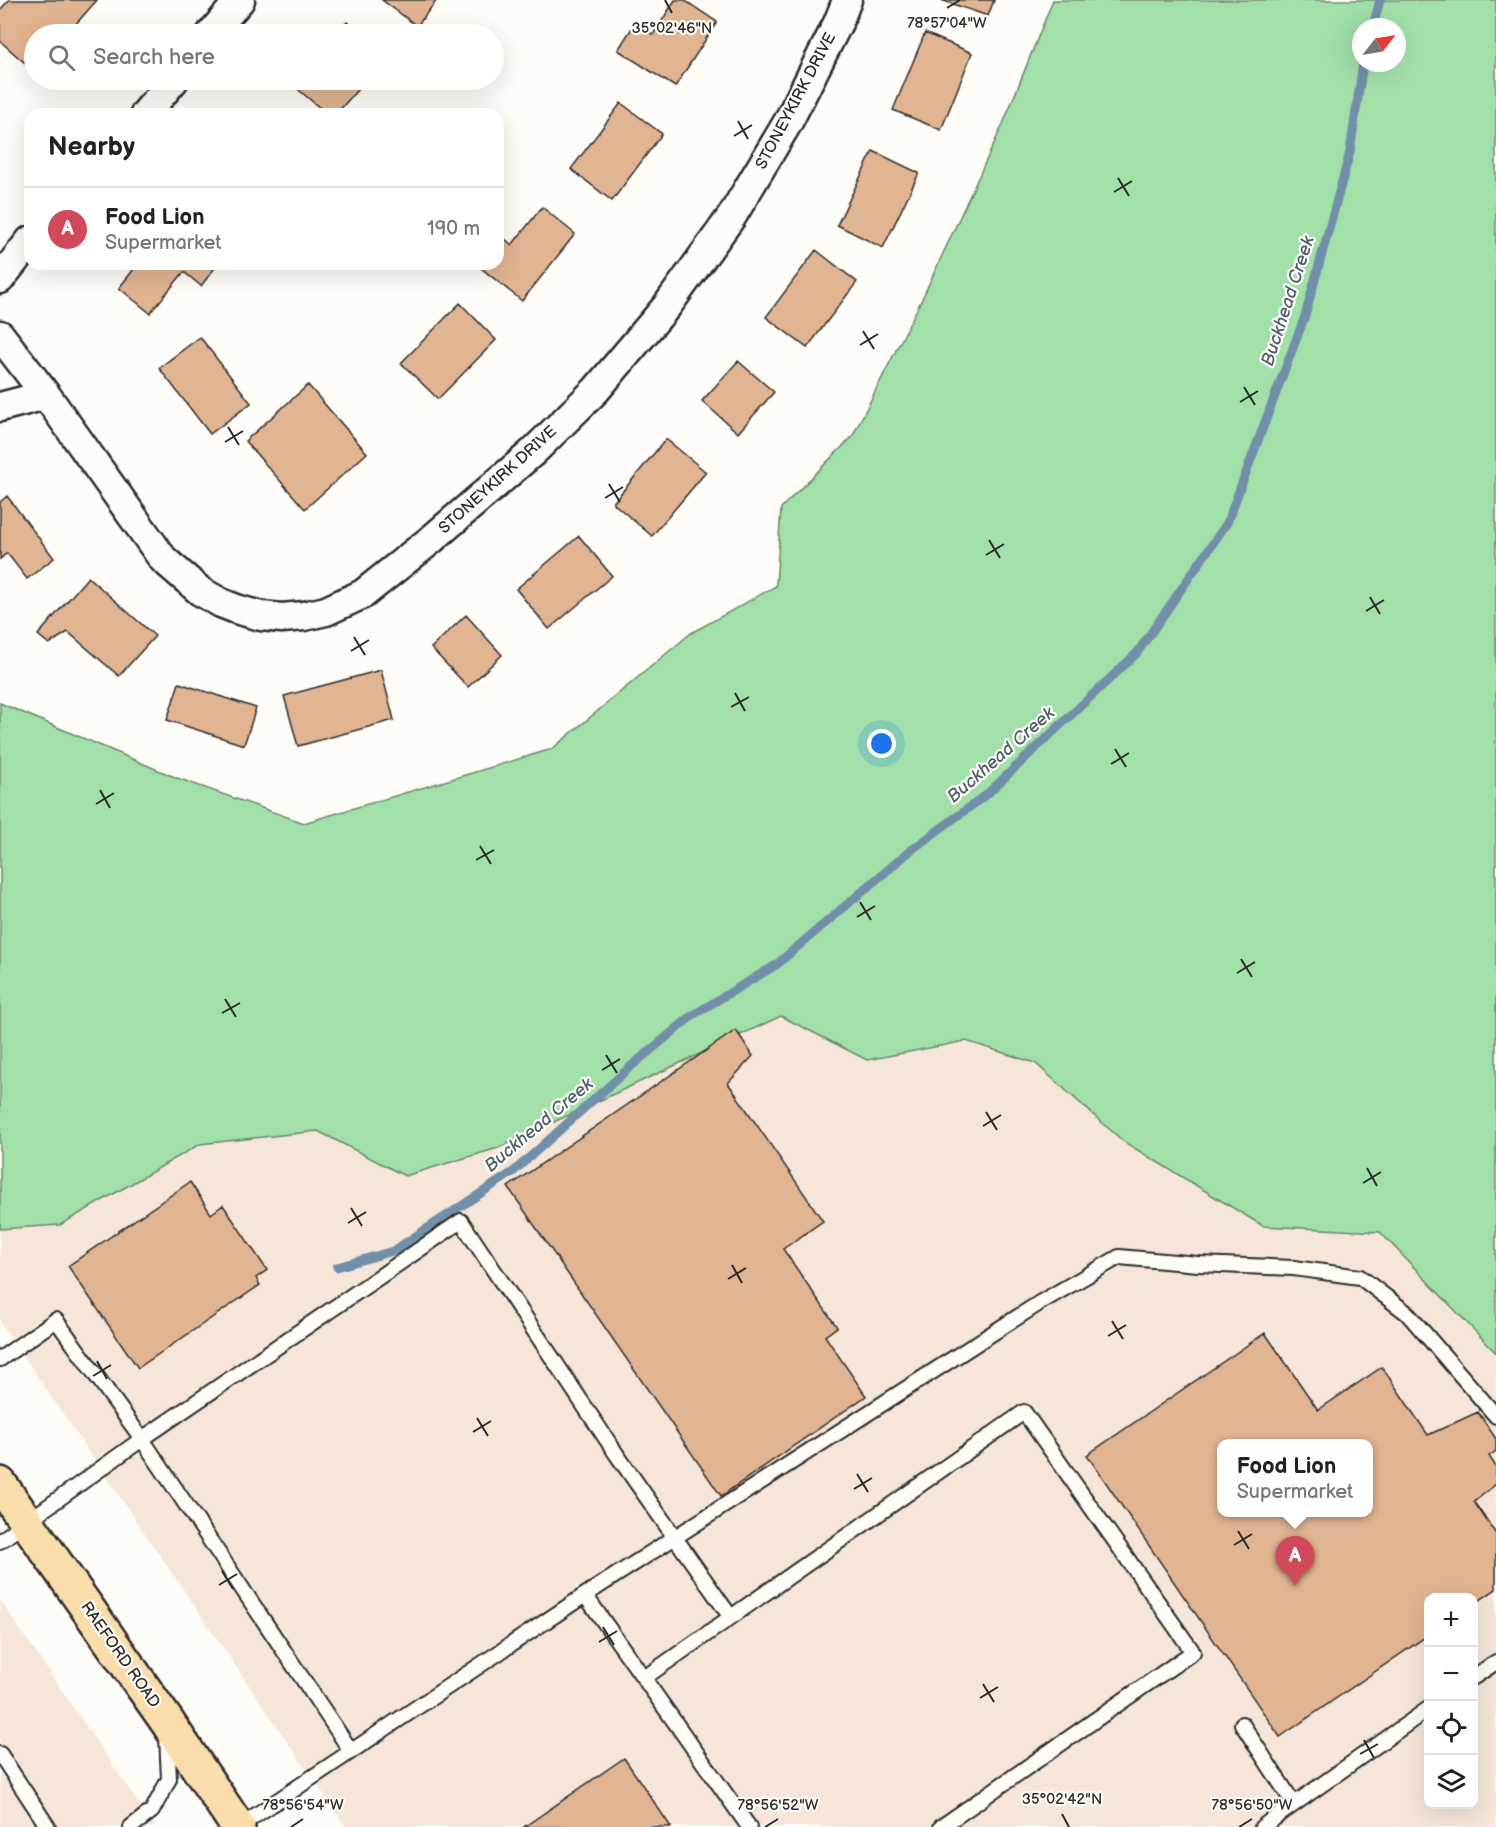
<!DOCTYPE html>
<html lang="en">
<head>
<meta charset="utf-8">
<style>
  body { margin:0; font-family:"Balsamiq Sans",sans-serif; background:#f6f6f6; color:#222 }
  .controls { position:absolute; right:18px; bottom:18px; display:grid; overflow:hidden; border-radius:12px; box-shadow:0 6px 24px #0002 }
  .controls button { width:54px; height:54px; display:grid; place-items:center; padding:0; border:0; border-bottom:2px solid #e0e0e0; background:#fff; color:#222; font:30px sans-serif }
  .compass { position:absolute; left:1352px; top:18px; width:54px; height:54px; border-radius:50%; background:#fff; box-shadow:0 6px 24px #0002; rotate:59deg }
  .you { position:absolute; left:882px; top:744px; width:21px; height:21px; margin:-15px; border:4px solid #fff; border-radius:50%; background:#1a73e8; box-shadow:0 0 0 9px #1a73e833 }
  .badge { display:grid; place-items:center; width:39px; height:39px; border-radius:50%; background:#d1495b; color:#fff; font-size:20px; font-weight:700 }
  .pin { position:absolute; translate:-50% -50px; filter:drop-shadow(0 2px 3px #0008) }
  .pin::after { content:''; position:absolute; top:32px; width:21px; height:18px; background:inherit; clip-path:polygon(0 0,100% 0,50% 100%) }
  .popup { position:absolute; left:1217px; top:1439px; width:156px; height:78px; box-sizing:border-box; display:grid; place-content:center; border-radius:12px; background:#fff; filter:drop-shadow(0 2px 4px #0005); font-size:20px; white-space:nowrap; color:#767676 }
  .popup b { font-size:22px; color:#222 }
  .popup::after { content:''; position:absolute; left:50%; top:100%; margin-left:-12px; border:12px solid transparent; border-top-color:#fff }
  .list { margin:0; padding:0; list-style:none }
  h2 { display:flex; justify-content:space-between; align-items:center; height:78px; margin:0; padding:0 24px; font-size:26px }
  h2 small { font-size:20px; font-weight:400; color:#767676 }
  .list li { display:grid; grid-template-columns:39px 1fr auto; gap:18px; align-items:center; box-sizing:border-box; height:84px; padding:0 24px; border-top:2px solid #e0e0e0 }
  .list b { display:block; font-size:22px; white-space:nowrap }
  .list p { margin:0; font-size:20px; white-space:nowrap; color:#767676 }
  .list em { font-size:20px; font-style:normal; color:#767676 }
  .icon { flex:none; width:33px; height:33px; fill:none; stroke:currentColor; stroke-width:2; stroke-linecap:round; stroke-linejoin:round }
  .map { position:relative; flex:none; width:1496px; height:1827px; overflow:hidden }
  .search { position:absolute; background:#fff; box-shadow:0 6px 24px #0002; left:24px; top:24px; width:480px; height:66px; display:flex; align-items:center; gap:15px; box-sizing:border-box; padding:0 21px; border-radius:33px; color:#767676; font-size:22px }
  .panel { position:absolute; background:#fff; box-shadow:0 6px 24px #0002; left:24px; top:108px; width:480px; height:162px; border-radius:18px }
  .map>svg:first-child { display:block }
</style>
</head>
<body>
<div class="map">
<svg width="1496" height="1827" viewBox="0 0 1496 1827">
  <rect width="100%" height="100%" fill="#fdfcf7"/>
  <filter id="ink" filterUnits="userSpaceOnUse"><feTurbulence type="fractalNoise" baseFrequency=".0167" numOctaves="2"/><feDisplacementMap in="SourceGraphic" scale="12" xChannelSelector="R" yChannelSelector="G"/><feConvolveMatrix kernelMatrix="1 2 1 2 8 2 1 2 1" color-interpolation-filters="sRGB"/></filter>
  <g filter="url(#ink)">
    <!-- built -->
    <path fill="#f5e6d9" fill-rule="evenodd" d="M 781,1016 L 867,1060 L 966,1041 L 1035,1063 L 1124,1142 L 1263,1226 L 1380,1232 L 1496,1353 L 1496,1827 L 346,1827 L 0,1322 L 0,1229 L 61,1225 L 200,1144 L 318,1131 L 405,1176 L 498,1148 ZM 1222,1444 L 1368,1444 L 1368,1512 L 1222,1512 ZM 1428,1598 L 1474,1598 L 1474,1804 L 1428,1804 Z
      M 0,1600 L 155,1827 L 0,1827 Z"/>
    <!-- green -->
    <path fill="#a1e0a9" stroke="#66866a" stroke-width="1.5" fill-rule="evenodd" d="M 1053,0 L 1496,0 L 1496,1353 L 1380,1232 L 1263,1226 L 1124,1142 L 1035,1063 L 966,1041 L 867,1060 L 781,1016 L 498,1148 L 405,1176 L 318,1131 L 200,1144 L 60,1225 L 0,1229 L 0,703 L 177,778 L 304,823 L 552,749 L 691,633 L 776,586 L 781,508 L 852,437 L 921,301 L 1003,124 ZM 1361,27 L 1397,27 L 1397,63 L 1361,63 Z"/>
    <g fill="none" stroke-linecap="round" stroke-linejoin="round">
      <!-- stream -->
      <path stroke="#728faa" stroke-width="9" d="M 1373,27 L 1380,0
        M 337,1267 L 393,1251 L 513,1172 L 629,1068 L 693,1015 L 776,965 L 910,851 L 986,795 L 1137,653 L 1227,523 L 1305,316 L 1350,152 L 1363,63"/>
    </g>
    <!-- building -->
    <path fill="#e1b492" stroke="#2b2b2b" stroke-width="1.5" fill-rule="evenodd" d="M 9,0 L 97,0 L 67,34 L 34,34 L 34,71 L 0,41 L 0,10 Z
      M 382,0 L 437,0 L 417,26 Z
      M 675,0 L 684,0 L 717,22 L 675,87 L 618,50 L 635,23 L 653,35 Z
      M 941,0 L 994,0 L 988,16 Z
      M 347,22 L 361,34 L 336,34 Z
      M 925,33 L 972,53 L 941,130 L 893,110 Z
      M 298,80 L 366,80 L 336,114 L 327,114 L 293,85 Z
      M 621,103 L 662,134 L 612,201 L 571,169 Z
      M 873,151 L 919,173 L 883,248 L 837,225 Z
      M 542,207 L 575,234 L 522,301 L 476,264 L 498,264 L 498,233 L 512,245 Z
      M 816,250 L 857,282 L 807,348 L 766,317 Z
      M 138,264 L 218,264 L 201,286 L 184,272 L 150,313 L 119,288 Z
      M 460,303 L 496,340 L 438,399 L 401,363 Z
      M 200,337 L 251,403 L 210,434 L 159,368 Z
      M 738,361 L 774,392 L 738,433 L 702,401 Z
      M 308,385 L 367,453 L 305,509 L 245,441 Z
      M 666,439 L 706,472 L 652,536 L 613,503 Z
      M 7,496 L 54,558 L 27,579 L 7,553 L 0,559 L 0,502 Z
      M 579,536 L 612,576 L 549,629 L 516,589 Z
      M 88,577 L 155,636 L 119,676 L 68,632 L 49,644 L 38,635 Z
      M 466,615 L 502,655 L 468,687 L 431,648 Z
      M 381,670 L 394,720 L 298,746 L 284,696 Z
      M 179,683 L 256,708 L 244,745 L 167,720 Z
      M 736,1030 L 753,1056 L 728,1083 L 823,1221 L 783,1249 L 837,1327 L 825,1336 L 866,1396 L 721,1496 L 508,1187 Z
      M 190,1182 L 211,1214 L 223,1205 L 267,1270 L 256,1278 L 260,1285 L 138,1368 L 68,1266 Z
      M 1265,1333 L 1318,1410 L 1382,1367 L 1428,1435 L 1478,1412 L 1496,1439 L 1496,1451 L 1489,1456 L 1496,1467 L 1496,1484 L 1474,1502 L 1496,1534 L 1496,1589 L 1474,1604 L 1474,1598 L 1428,1598 L 1428,1635 L 1280,1737 L 1087,1455 ZM 1222,1444 L 1368,1444 L 1368,1512 L 1222,1512 Z
      M 624,1758 L 671,1827 L 524,1827 Z"/>
    <g fill="none" stroke-linecap="round" stroke-linejoin="round">
      <!-- lane casing -->
      <g stroke="#2b2b2b" stroke-width="18">
        <path id="lane" d="M 0,1359 L 56,1320 L 142,1439 L 0,1541
          M 585,1595 L 749,1827
          M 1474,1677 L 1496,1662
          M 644,1678 L 1024,1412 L 1193,1652 L 941,1827
          M 1242,1724 L 1294,1804
          M 351,1751 L 142,1439 L 461,1221 L 617,1455 L 730,1616
          M 0,1754 L 48,1827
          M 131,1827 L 152,1811 L 169,1779 L 167,1736
          M 238,1827 L 585,1595 L 1041,1302 L 1119,1257 L 1198,1264 L 1294,1268 L 1360,1277 L 1407,1313 L 1496,1416
          M 1262,1827 L 1428,1709"/>
      </g>
      <!-- street casing -->
      <g stroke="#2b2b2b" stroke-width="33">
        <path id="street" d="M 211,34 L 240,0
          M 145,114 L 174,80
          M 0,279 L 30,241
          M 0,335 L 46,395 L 163,559 L 200,591 L 221,603 L 239,610 L 261,616 L 282,618 L 304,616 L 326,611 L 363,594 L 432,539 L 533,452 L 596,390 L 667,306 L 732,216 L 788,122 L 838,23 L 847,0
          M 0,407 L 46,395"/>
      </g>
      <!-- highway casing -->
      <g stroke="#2b2b2b" stroke-width="38">
        <path id="highway" d="M 0,1484 L 166,1720 L 238,1827"/>
      </g>
      <!-- lane -->
      <use href="#lane" stroke="#fdfcf7" stroke-width="14"/>
      <!-- street -->
      <use href="#street" stroke="#fdfcf7" stroke-width="28"/>
      <!-- highway -->
      <use href="#highway" stroke="#fbddab" stroke-width="33"/>
    </g>
  </g>
  <!-- ticks -->
  <path fill="none" stroke="#2b2b2b" stroke-width="2" d="M 665,0 L 672,13M 947,8 L 960,0M 738,121 L 748,139M 734,136 L 752,125M 1118,178 L 1129,196M 1114,192 L 1132,181M 863,331 L 874,349M 860,345 L 878,334M 1244,387 L 1255,405M 1240,402 L 1258,391M 228,427 L 239,445M 225,442 L 243,431M 609,484 L 620,502M 605,498 L 623,487M 989,540 L 1000,558M 986,555 L 1004,544M 1370,597 L 1380,614M 1366,611 L 1384,600M 354,637 L 365,655M 351,651 L 369,640M 735,693 L 745,711M 731,707 L 749,697M 1115,749 L 1126,767M 1111,764 L 1129,753M 100,790 L 110,808M 96,804 L 114,793M 480,846 L 491,864M 476,860 L 494,850M 860,902 L 871,920M 857,917 L 875,906M 1241,959 L 1252,977M 1237,973 L 1255,962M 225,999 L 236,1017M 222,1013 L 240,1003M 606,1055 L 617,1073M 602,1070 L 620,1059M 986,1112 L 997,1130M 983,1126 L 1001,1115M 1367,1168 L 1377,1186M 1363,1183 L 1381,1172M 351,1208 L 362,1226M 348,1223 L 366,1212M 732,1265 L 742,1283M 728,1279 L 746,1268M 1112,1321 L 1123,1339M 1108,1336 L 1126,1325M 97,1361 L 107,1379M 93,1376 L 111,1365M 477,1418 L 488,1436M 473,1432 L 491,1421M 857,1474 L 868,1492M 854,1489 L 872,1478M 1238,1531 L 1249,1549M 1234,1545 L 1252,1534M 222,1571 L 233,1589M 219,1585 L 237,1574M 603,1627 L 614,1645M 599,1642 L 617,1631M 983,1684 L 994,1702M 980,1698 L 998,1687M 1364,1740 L 1374,1758M 1360,1754 L 1378,1744M 1062,1814 L 1069,1827M 291,1827 L 303,1819M 765,1827 L 778,1819M 1239,1827 L 1252,1819"/>
  <g text-anchor="middle" dominant-baseline="central" stroke-width="4.5" stroke-linejoin="round" paint-order="stroke">
    <!-- street labels -->
    <g font-size="16" fill="#2b2b2b" stroke="#fdfcf7">
      <text transform="translate(796 101) rotate(-62)">STONEYKIRK DRIVE</text>
      <text transform="translate(498 480) rotate(-42)">STONEYKIRK DRIVE</text>
      <text transform="translate(120 1655) rotate(55)">RAEFORD ROAD</text>
    </g>
    <!-- water labels -->
    <g font-size="18" font-style="italic" fill="#4e5d6a" stroke="#fdfcf7">
      <text transform="translate(1288 301) rotate(-72)">Buckhead Creek</text>
      <text transform="translate(1001 755) rotate(-41)">Buckhead Creek</text>
      <text transform="translate(539 1125) rotate(-40)">Buckhead Creek</text>
    </g>
  </g>
  <g font-size="15" text-anchor="middle" fill="#2b2b2b" stroke="#fdfcf7" stroke-width="4.5" stroke-linejoin="round" paint-order="stroke">
    <text x="947" y="28">78°57'04"W</text>
    <text x="672" y="33">35°02'46"N</text>
    <text x="1062" y="1804">35°02'42"N</text>
    <text x="303" y="1810">78°56'54"W</text>
    <text x="778" y="1810">78°56'52"W</text>
    <text x="1252" y="1810">78°56'50"W</text>
  </g>
</svg>
<div class="controls">
<button>+</button>
<button>−</button>
<button><svg class="icon" aria-label="locate" viewBox="0 0 24 24"><circle cx="12" cy="12" r="6"/><path d="M12 2v4M12 18v4M2 12h4M18 12h4"/></svg></button>
<button><svg class="icon" aria-label="layers" viewBox="0 0 24 24"><path d="M12 4l9 5-9 5-9-5zM3 14l9 5 9-5"/></svg></button>
</div>
<svg class="compass" viewBox="-18 -18 36 36"><path d="M0-13l5 13h-10z" fill="#e53935"/><path d="M0 13l5-13h-10z" fill="#767676"/></svg>
<div class="you"></div>
<div class="pin badge" style="left:1295px;top:1586px">A</div>
<div class="popup"><b>Food Lion</b>Supermarket</div>
<div class="search"><svg class="icon" aria-label="search" viewBox="0 0 24 24"><circle cx="10" cy="10" r="6"/><path d="M15 15l6 6"/></svg>Search here</div>
<section class="panel">
<h2>Nearby<small></small></h2>
<ul class="list">
<li><span class="badge">A</span><div><b>Food Lion</b><p>Supermarket</p></div><em>190 m</em></li>
</ul>
</section>
</div>
</body>
</html>
